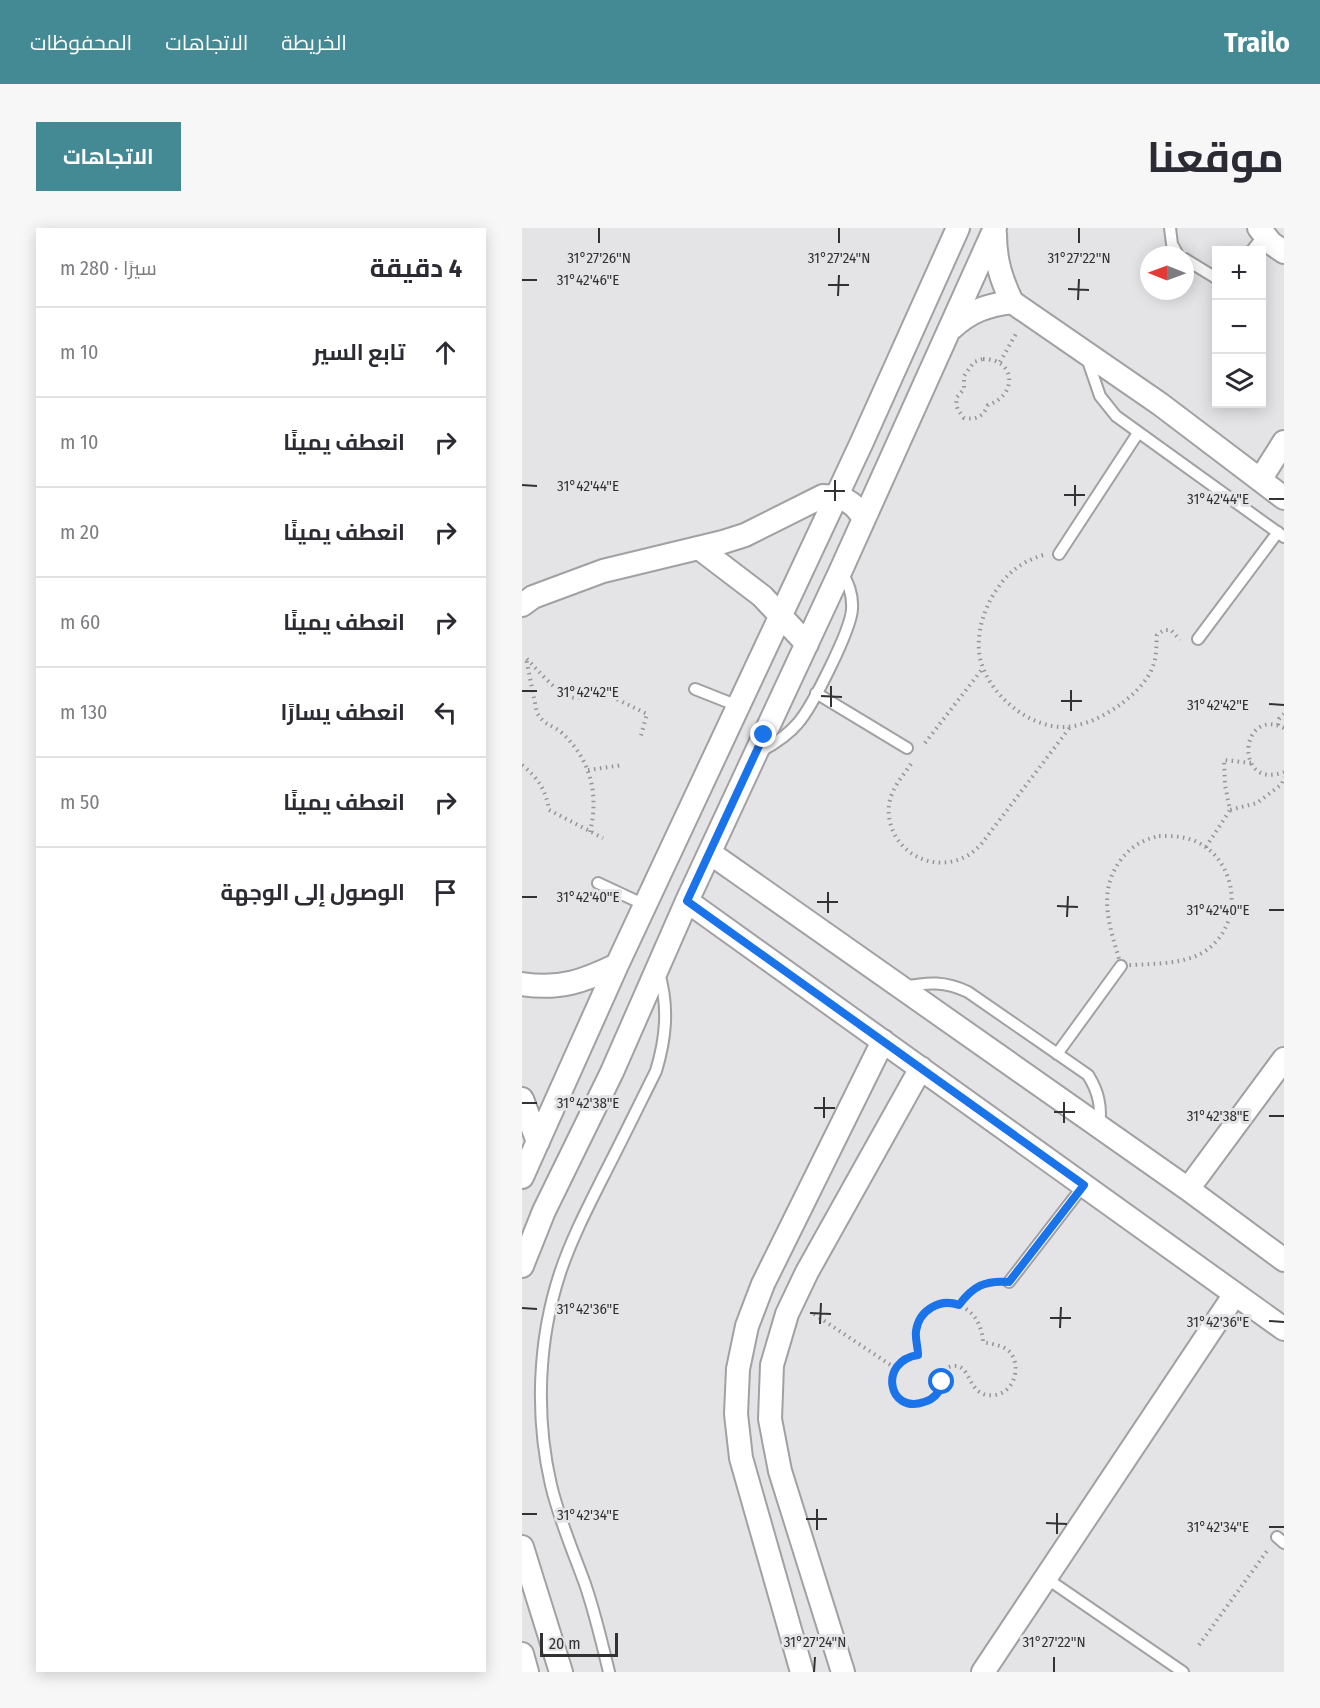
<!DOCTYPE html>
<html lang="ar">
<head>
<meta charset="utf-8">
<style>
  body { margin:0; font-family:"Fira Sans Condensed",Cairo,sans-serif; background:#f7f7f7; color:#2b2b33; direction:rtl }
  .controls { position:absolute; right:18px; top:18px; display:grid; overflow:hidden; border-radius:0px; box-shadow:0 3px 15px #0003 }
  .controls button { width:54px; height:54px; display:grid; place-items:center; padding:0; border:0; border-bottom:2px solid #e1e1e2; background:#fff; color:#2b2b33; font:30px sans-serif }
  .compass { position:absolute; left:618px; top:18px; width:54px; height:54px; border-radius:50%; background:#fff; box-shadow:0 3px 15px #0003; rotate:271deg }
  .scale { position:absolute; left:18px; bottom:15px; width:78px; box-sizing:border-box; padding-left:6px; border:3px solid #323233; border-top:0; font-size:16px; line-height:21px; white-space:nowrap; color:#323233; -webkit-text-stroke:4px #e4e3e6; paint-order:stroke }
  .stop { position:absolute; width:18px; height:18px; margin:-14px; border:4px solid #1a73e8; border-radius:50%; background:#fff }
  .stop.end { background:#1a73e8; border-color:#fff; box-shadow:0 2px 6px #0008 }
  .list { margin:0; padding:0; list-style:none }
  h2 { display:flex; justify-content:space-between; align-items:center; height:78px; margin:0; padding:0 24px; font-size:26px }
  h2 small { font-size:20px; font-weight:400; color:#7c7c81 }
  .list li { display:grid; grid-template-columns:39px 1fr auto; gap:18px; align-items:center; box-sizing:border-box; height:90px; padding:0 24px; border-top:2px solid #e1e1e2 }
  .list b { display:block; font-size:22px; white-space:nowrap }
  .list em { font-size:20px; font-style:normal; color:#7c7c81 }
  .icon { flex:none; width:33px; height:33px; fill:none; stroke:currentColor; stroke-width:2; stroke-linecap:round; stroke-linejoin:round }
  .map { position:relative; flex:none; width:762px; height:1444px; overflow:hidden; direction:ltr; border-radius:0px }
  header { display:flex; align-items:center; gap:36px; box-sizing:border-box; height:84px; padding:0 30px; background:#448a95; color:#fff }
  header strong { font-size:28px }
  nav { display:flex; gap:33px; margin-inline-start:auto; font-size:21px }
  .intro { display:flex; align-items:center; justify-content:space-between; box-sizing:border-box; height:144px; padding:0 36px }
  h1 { margin:0; font-size:42px }
  .button { padding:15px 27px; border-radius:0px; background:#448a95; color:#fff; font-size:21px; font-weight:700 }
  main { display:flex; gap:36px; padding:0 36px }
  aside { flex:1; background:#fff; border-radius:0px; box-shadow:0 3px 15px #0003 }
  .map>svg:first-child { display:block }
</style>
</head>
<body>
<header>
<strong>Trailo</strong>
<nav><a>الخريطة</a><a>الاتجاهات</a><a>المحفوظات</a></nav>
</header>
<div class="intro"><h1>موقعنا</h1><a class="button">الاتجاهات</a></div>
<main>
<div class="map">
<svg width="762" height="1444" viewBox="0 0 762 1444">
  <rect width="100%" height="100%" fill="#e4e3e6"/>
  <g fill="none" stroke-linecap="round" stroke-linejoin="round">
    <!-- lane casing -->
    <g stroke="#a1a0a3" stroke-width="14">
      <path id="lane" d="M 648,0 L 650,16 L 656,27
        M 730,22 L 742,7
        M 663,31 L 694,50
        M 565,130 L 578,168 L 594,188 L 762,309
        M 537,326 L 616,205
        M 676,411 L 756,304
        M 173,461 L 216,478
        M 294,465 L 385,520
        M 239,523 C 254,515 266,507 276,495 C 290,479 329,402 330,381 C 331,366 326,355 319,342
        M 76,655 L 123,677
        M 382,759 C 406,754 423,753 446,764 L 566,847 C 576,863 580,878 577,898
        M 535,826 L 599,738
        M 487,1054 L 562,957
        M 755,1309 L 762,1315
        M 524,1350 L 661,1444
        M 87,1444 C 80,1415 73,1385 63,1356 C 51,1323 37,1291 29,1257 C 13,1188 16,1112 38,1045 C 49,1012 65,981 81,949 C 99,914 116,879 134,843 C 144,810 147,779 137,745"/>
    </g>
    <!-- street casing -->
    <g stroke="#a1a0a3" stroke-width="26">
      <path id="street" d="M 737,0 L 749,15 L 762,24
        M 473,6 C 473,32 479,51 490,74 L 638,176 L 762,270
        M 430,100 C 448,83 466,77 490,74
        M 738,252 L 762,214
        M 177,320 L 240,368 L 285,416
        M 0,377 L 11,369 L 81,343 L 201,314 L 223,307 L 301,268 C 320,268 332,273 342,291
        M 188,625 L 666,961 L 762,1032
        M 165,673 L 762,1101
        M 0,756 C 38,762 62,753 95,737
        M 0,871 L 16,914
        M 0,949 L 95,737 L 339,216 L 436,0
        M 666,961 L 762,831
        M 0,1038 L 22,983 L 90,844 L 165,673 L 319,342 L 473,0
        M 0,1319 L 39,1444
        M 0,1426 L 5,1444
        M 280,1444 L 219,1230 L 214,1186 L 216,1141 L 225,1098 L 241,1056 L 361,813
        M 321,1444 L 258,1243 L 248,1191 L 250,1137 L 265,1086 L 285,1044 L 399,840
        M 461,1444 L 713,1066"/>
    </g>
    <!-- path -->
    <path stroke="#959496" stroke-width="4" stroke-dasharray="1.5 4.5" stroke-linecap="butt" d="M 461,131 C 494,131 496,167 466,177 C 461,189 454,192 442,190 L 436,182 L 434,176 L 435,169 L 442,161 L 442,148 L 452,134 Z
      M 478,134 L 495,104
      M 521,327 C 496,335 483,347 470,369 C 460,386 454,410 458,430 C 466,465 504,498 540,499 C 561,499 583,488 599,476 C 611,467 626,453 631,438 C 635,428 634,417 635,407 L 642,402 L 649,402 L 658,412
      M 756,497 L 757,491 L 762,486
      M 762,500 C 717,478 712,563 762,544
      M 403,515 L 461,440
      M 729,535 L 702,532 L 703,557 L 708,582 L 735,575 L 760,556 L 762,549
      M 389,536 C 380,549 369,561 367,577 C 363,616 402,645 438,631 C 447,628 454,622 460,615 L 549,498
      M 0,537 C 16,550 24,562 27,582 L 81,610
      M 66,542 L 101,537
      M 68,604 C 77,566 69,532 40,505 C 30,496 24,499 15,485 L 4,430 C 16,442 38,470 55,470 C 64,469 70,464 78,463 L 125,486 L 118,511
      M 637,608 C 649,608 661,608 673,613 C 718,633 723,700 680,725 C 657,738 624,735 599,738 C 589,702 574,666 598,633 C 608,619 620,612 637,608 Z
      M 684,619 L 708,582
      M 421,1075 C 445,1075 459,1089 461,1114 C 470,1116 480,1117 487,1123 C 500,1137 493,1164 473,1167 C 445,1171 450,1136 432,1138 C 428,1138 422,1141 421,1145 C 419,1149 421,1154 419,1159 C 414,1173 394,1182 381,1174 C 375,1170 372,1165 371,1159 C 368,1141 379,1130 396,1127 C 398,1101 386,1086 421,1075 Z
      M 437,1077 C 448,1062 454,1059 471,1053
      M 292,1086 L 373,1140
      M 677,1417 L 745,1323"/>
    <!-- lane -->
    <use href="#lane" stroke="#fff" stroke-width="10"/>
    <!-- street -->
    <use href="#street" stroke="#fff" stroke-width="22"/>
  </g>
  <g fill="none" stroke-linecap="round" stroke-linejoin="round">
    <!-- route -->
    <path stroke="#1a73e8" stroke-width="8" d="M 242,507 L 165,673 L 562,957 L 487,1054 C 463,1052 451,1058 437,1077 C 418,1070 397,1082 394,1103 C 393,1111 396,1119 396,1127 C 356,1133 366,1187 402,1174 C 413,1171 418,1164 420,1154"/>
  </g>
  <!-- ticks -->
  <path fill="none" stroke="#323233" stroke-width="2" d="M 77,15 L 77,0M 317,15 L 317,0M 557,15 L 557,0M 0,52 L 15,52M 306,57 L 327,57M 546,61 L 567,62M 316,68 L 317,47M 556,72 L 557,51M 0,257 L 15,258M 302,263 L 323,263M 542,267 L 563,267M 747,271 L 762,271M 313,273 L 313,252M 553,278 L 553,257M 0,463 L 15,463M 299,468 L 320,469M 539,473 L 560,473M 747,476 L 762,477M 309,479 L 309,458M 549,483 L 549,462M 0,669 L 15,669M 295,674 L 316,674M 535,678 L 556,679M 747,682 L 762,682M 306,685 L 306,664M 545,689 L 546,668M 0,875 L 15,875M 292,880 L 313,880M 532,884 L 553,884M 747,888 L 762,888M 302,890 L 302,869M 542,895 L 542,874M 0,1080 L 15,1081M 288,1085 L 309,1086M 528,1090 L 549,1090M 747,1093 L 762,1094M 298,1096 L 299,1075M 538,1100 L 539,1079M 0,1286 L 15,1286M 284,1291 L 305,1291M 524,1295 L 545,1296M 747,1299 L 762,1299M 295,1302 L 295,1281M 535,1306 L 535,1285M 292,1444 L 293,1429M 532,1444 L 532,1429"/>
  <g font-size="15" text-anchor="middle" fill="#323233" stroke="#e4e3e6" stroke-width="6" stroke-linejoin="round" paint-order="stroke">
    <text x="77" y="35">31°27'26"N</text>
    <text x="317" y="35">31°27'24"N</text>
    <text x="557" y="35">31°27'22"N</text>
    <text x="66" y="57">31°42'46"E</text>
    <text x="66" y="263">31°42'44"E</text>
    <text x="696" y="276">31°42'44"E</text>
    <text x="66" y="469">31°42'42"E</text>
    <text x="696" y="482">31°42'42"E</text>
    <text x="66" y="674">31°42'40"E</text>
    <text x="696" y="687">31°42'40"E</text>
    <text x="66" y="880">31°42'38"E</text>
    <text x="696" y="893">31°42'38"E</text>
    <text x="66" y="1086">31°42'36"E</text>
    <text x="696" y="1099">31°42'36"E</text>
    <text x="66" y="1292">31°42'34"E</text>
    <text x="696" y="1304">31°42'34"E</text>
    <text x="293" y="1419">31°27'24"N</text>
    <text x="532" y="1419">31°27'22"N</text>
  </g>
</svg>
<div class="controls">
<button>+</button>
<button>−</button>
<button><svg class="icon" aria-label="layers" viewBox="0 0 24 24"><path d="M12 4l9 5-9 5-9-5zM3 14l9 5 9-5"/></svg></button>
</div>
<svg class="compass" viewBox="-18 -18 36 36"><path d="M0-13l5 13h-10z" fill="#e53935"/><path d="M0 13l5-13h-10z" fill="#7c7c81"/></svg>
<div class="scale">20 m</div>
<div class="stop" style="left:420px;top:1154px"></div>
<div class="stop end" style="left:242px;top:507px"></div>
</div>
<aside>
<h2>4 دقيقة<small>سيرًا · 280 m</small></h2>
<ul class="list">
<li><svg class="icon" aria-label="ahead" viewBox="0 0 24 24"><path d="M12 20V5M6 11l6-6 6 6"/></svg><div><b>تابع السير</b></div><em>10 m</em></li>
<li><svg class="icon" aria-label="right" viewBox="0 0 24 24"><path d="M7 20v-9h11M14 6l5 5-5 5"/></svg><div><b>انعطف يمينًا</b></div><em>10 m</em></li>
<li><svg class="icon" aria-label="right" viewBox="0 0 24 24"><path d="M7 20v-9h11M14 6l5 5-5 5"/></svg><div><b>انعطف يمينًا</b></div><em>20 m</em></li>
<li><svg class="icon" aria-label="right" viewBox="0 0 24 24"><path d="M7 20v-9h11M14 6l5 5-5 5"/></svg><div><b>انعطف يمينًا</b></div><em>60 m</em></li>
<li><svg class="icon" aria-label="left" viewBox="0 0 24 24"><path d="M17 20v-9H6M10 6l-5 5 5 5"/></svg><div><b>انعطف يسارًا</b></div><em>130 m</em></li>
<li><svg class="icon" aria-label="right" viewBox="0 0 24 24"><path d="M7 20v-9h11M14 6l5 5-5 5"/></svg><div><b>انعطف يمينًا</b></div><em>50 m</em></li>
<li><svg class="icon" aria-label="arrive" viewBox="0 0 24 24"><path d="M6 21V4h12l-3 4 3 4H6"/></svg><div><b>الوصول إلى الوجهة</b></div></li>
</ul>
</aside>
</main>
</body>
</html>
